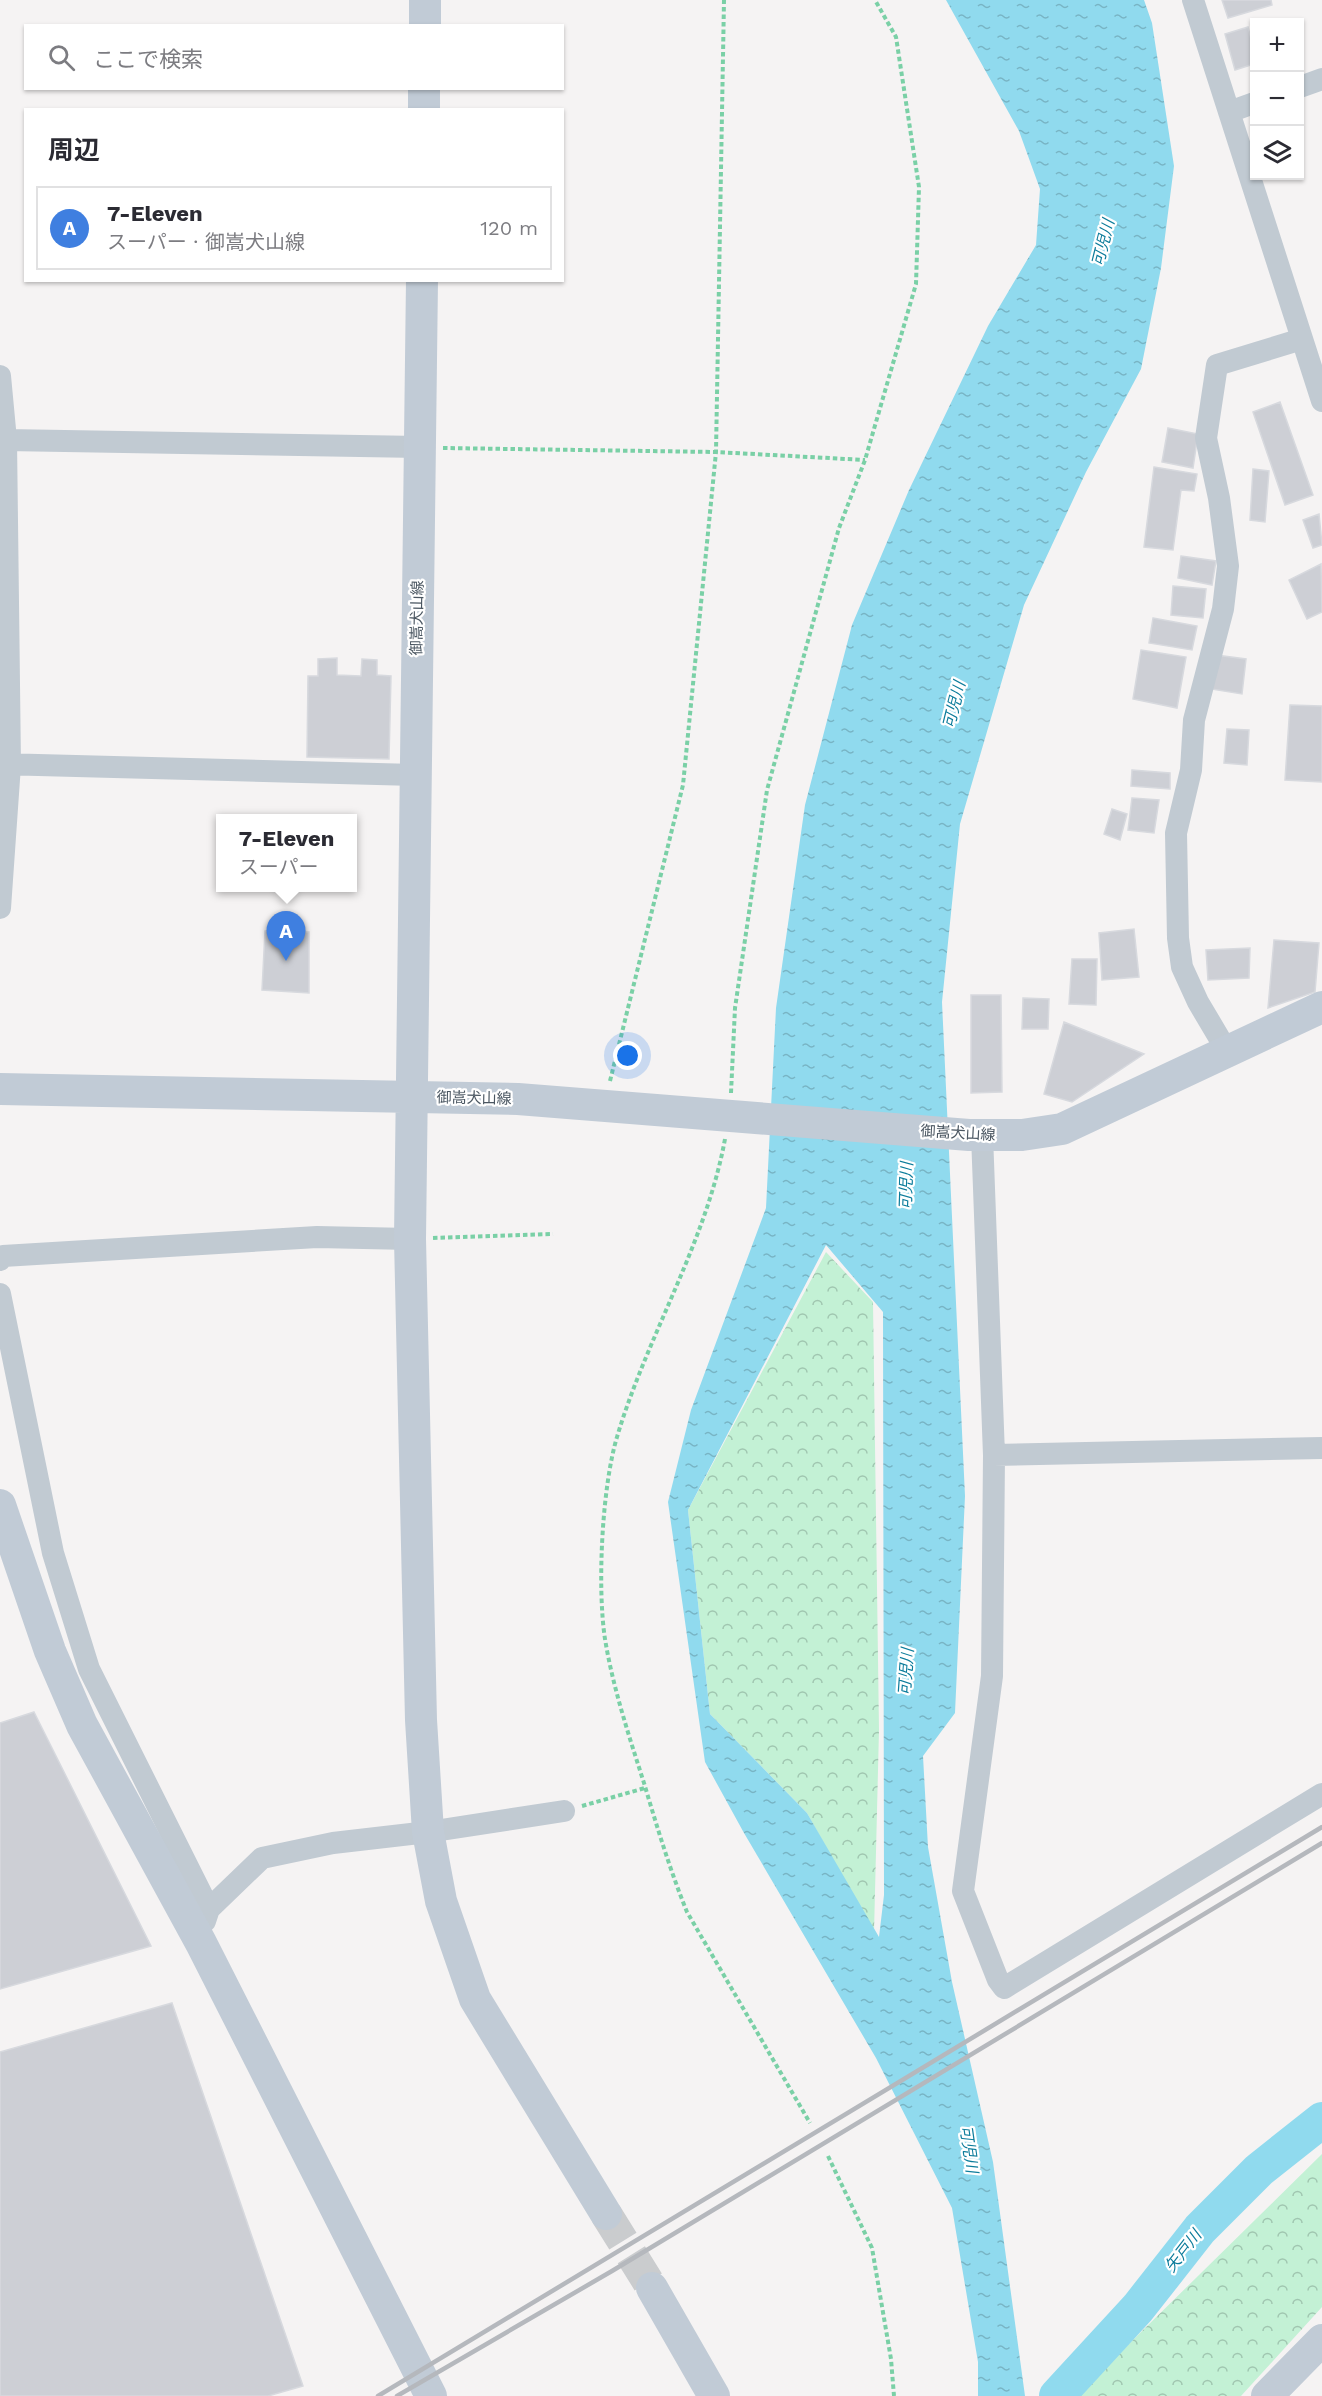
<!DOCTYPE html>
<html lang="ja">
<head>
<meta charset="utf-8">
<style>
  body { margin:0; font-family:"Work Sans","Noto Sans JP",sans-serif; background:#f7f7f7; color:#2b2b33 }
  .controls { position:absolute; right:18px; top:18px; display:grid; overflow:hidden; border-radius:0px; box-shadow:0 2px 4px #0004 }
  .controls button { width:54px; height:54px; display:grid; place-items:center; padding:0; border:0; border-bottom:2px solid #e1e1e2; background:#fff; color:#2b2b33; font:30px sans-serif }
  .you { position:absolute; left:628px; top:1056px; width:21px; height:21px; margin:-15px; border:4px solid #fff; border-radius:50%; background:#1a73e8; box-shadow:0 0 0 9px #1a73e833 }
  .badge { display:grid; place-items:center; width:39px; height:39px; border-radius:50%; background:#d93025; color:#fff; font-size:20px; font-weight:700 }
  .pin { position:absolute; translate:-50% -50px; filter:drop-shadow(0 2px 3px #0008) }
  .pin::after { content:''; position:absolute; top:32px; width:21px; height:18px; background:inherit; clip-path:polygon(0 0,100% 0,50% 100%) }
  .popup { position:absolute; left:216px; top:814px; width:141px; height:78px; box-sizing:border-box; display:grid; place-content:center; border-radius:0px; background:#fff; filter:drop-shadow(0 2px 4px #0005); font-size:20px; white-space:nowrap; color:#7c7c81 }
  .popup b { font-size:22px; color:#2b2b33 }
  .popup::after { content:''; position:absolute; left:50%; top:100%; margin-left:-12px; border:12px solid transparent; border-top-color:#fff }
  .list { margin:0; padding:0; list-style:none }
  h2 { display:flex; justify-content:space-between; align-items:center; height:78px; margin:0; padding:0 24px; font-size:26px }
  h2 small { font-size:20px; font-weight:400; color:#7c7c81 }
  .list li { display:grid; grid-template-columns:39px 1fr auto; gap:18px; align-items:center; box-sizing:border-box; height:84px; margin:0 12px 12px; padding:0 12px; border:2px solid #e1e1e2; border-radius:0px }
  .list b { display:block; font-size:22px; white-space:nowrap }
  .list p { margin:0; font-size:20px; white-space:nowrap; color:#7c7c81 }
  .list em { font-size:20px; font-style:normal; color:#7c7c81 }
  .icon { flex:none; width:33px; height:33px; fill:none; stroke:currentColor; stroke-width:2; stroke-linecap:round; stroke-linejoin:round }
  .map { position:relative; flex:none; width:1322px; height:2396px; overflow:hidden }
  .search { position:absolute; background:#fff; box-shadow:0 2px 4px #0004; left:24px; top:24px; width:540px; height:66px; display:flex; align-items:center; gap:15px; box-sizing:border-box; padding:0 21px; border-radius:0px; color:#7c7c81; font-size:22px }
  .panel { position:absolute; background:#fff; box-shadow:0 2px 4px #0004; left:24px; top:108px; width:540px; height:174px; border-radius:0px }
  .map>svg:first-child { display:block }
</style>
</head>
<body>
<div class="map">
<svg width="1322" height="2396" viewBox="0 0 1322 2396">
  <defs>
    <pattern id="forest-crowns" width="20" height="18" patternUnits="userSpaceOnUse" patternTransform="scale(1.5)"><rect width="20" height="18" fill="#c3f1d5"/><path d="M2 6a3 3 0 1 1 6 0M12 15a3 3 0 1 1 6 0" fill="none" stroke="#a0c6b0"/></pattern>
    <pattern id="water-ripples" width="26" height="14" patternUnits="userSpaceOnUse" patternTransform="scale(1.5)"><rect width="26" height="14" fill="#90daee"/><path d="M2 4q2-2 4 0t4 0M15 11q2-2 4 0t4 0" fill="none" stroke="#78b4c4"/></pattern>
  </defs>
  <rect width="100%" height="100%" fill="#f5f3f3"/>
  <!-- forest -->
  <path fill="url(#forest-crowns)" d="M 826,1252 L 873,1302 L 879,1730 L 874,1933 L 807,1813 L 710,1714 L 688,1510 Z
    M 1322,2154 L 1322,2307 L 1241,2396 L 1076,2396 Z"/>
  <!-- water -->
  <path fill="url(#water-ripples)" fill-rule="evenodd" d="M 946,0 L 1144,0 L 1152,23 L 1174,166 L 1161,268 L 1141,369 L 1086,472 L 1024,605 L 960,824 L 942,1002 L 965,1496 L 955,1713 L 923,1756 L 928,1847 L 952,1982 L 993,2162 L 1025,2396 L 978,2396 L 978,2362 L 952,2208 L 876,2058 L 744,1833 L 705,1762 L 668,1502 L 691,1410 L 766,1208 L 776,1008 L 805,805 L 852,625 L 909,490 L 988,326 L 1036,245 L 1040,189 L 1019,131 ZM 826,1245 L 883,1312 L 884,1895 L 879,1937 L 807,1813 L 710,1714 L 688,1510 Z"/>
  <g fill="none" stroke-linecap="round" stroke-linejoin="round">
    <!-- river -->
    <path stroke="#90daee" stroke-width="36" d="M 1057,2396 L 1138,2308 L 1200,2229 L 1259,2170 L 1322,2120"/>
  </g>
  <!-- building -->
  <path fill="#cdcfd5" stroke="#d7d9de" stroke-width="1.5" d="M 1222,0 L 1271,0 L 1272,5 L 1228,18 Z
    M 1248,27 L 1254,51 L 1254,64 L 1235,70 L 1225,34 Z
    M 1280,402 L 1313,495 L 1285,505 L 1253,412 Z
    M 1168,428 L 1198,434 L 1193,468 L 1162,462 Z
    M 1154,467 L 1197,474 L 1194,491 L 1181,490 L 1173,550 L 1144,547 Z
    M 1253,469 L 1269,471 L 1265,522 L 1250,520 Z
    M 1319,514 L 1322,545 L 1313,548 L 1303,520 Z
    M 1181,556 L 1216,561 L 1212,585 L 1178,578 Z
    M 1321,564 L 1322,612 L 1307,619 L 1289,580 Z
    M 1173,586 L 1206,589 L 1203,618 L 1171,615 Z
    M 1153,618 L 1197,626 L 1192,650 L 1149,643 Z
    M 1141,650 L 1186,657 L 1177,708 L 1133,699 Z
    M 1216,655 L 1246,659 L 1242,694 L 1211,689 Z
    M 337,658 L 337,675 L 361,676 L 362,659 L 377,660 L 377,675 L 391,676 L 389,759 L 307,757 L 308,676 L 318,676 L 318,659 Z
    M 1290,705 L 1322,706 L 1322,782 L 1285,780 Z
    M 1227,729 L 1249,730 L 1247,765 L 1224,763 Z
    M 1132,770 L 1170,773 L 1170,789 L 1131,786 Z
    M 1132,798 L 1159,800 L 1154,833 L 1128,830 Z
    M 1112,809 L 1127,814 L 1120,840 L 1104,834 Z
    M 1134,929 L 1139,977 L 1102,980 L 1099,933 Z
    M 265,931 L 309,932 L 309,993 L 262,990 Z
    M 1274,940 L 1319,943 L 1315,992 L 1268,1008 Z
    M 1250,948 L 1249,978 L 1208,980 L 1206,950 Z
    M 1072,959 L 1097,959 L 1096,1005 L 1069,1004 Z
    M 971,995 L 1001,995 L 1002,1092 L 971,1093 Z
    M 1023,998 L 1049,999 L 1048,1029 L 1022,1029 Z
    M 1064,1022 L 1144,1054 L 1072,1102 L 1044,1094 Z
    M 34,1712 L 151,1946 L 0,1989 L 0,1723 Z
    M 172,2003 L 303,2386 L 268,2396 L 0,2396 L 0,2052 Z"/>
  <g fill="none" stroke-linecap="round" stroke-linejoin="round">
    <!-- secondary-tunnel -->
    <path stroke="#caccce" stroke-width="32" stroke-dasharray="32 16" stroke-linecap="butt" d="M 606,2214 L 652,2288"/>
    <!-- path -->
    <path stroke="#7ad0a6" stroke-width="4" stroke-dasharray="4.5 3" stroke-linecap="butt" d="M 443,448 L 716,452 L 865,460
      M 610,1081 L 683,785 L 716,452 L 724,0
      M 731,1093 L 735,1008 L 767,790 L 839,528 L 865,460 L 916,284 L 919,187 L 896,37 L 875,0
      M 725,1139 C 706,1243 647,1336 617,1437 C 602,1487 597,1587 605,1639 C 613,1688 629,1736 644,1783 C 657,1827 670,1870 687,1912 L 810,2123
      M 433,1238 L 553,1234
      M 582,1806 L 645,1788
      M 828,2156 L 872,2248 L 891,2359 L 894,2396"/>
    <!-- street -->
    <path stroke="#c1cad2" stroke-width="22" d="M 1193,0 L 1322,401
      M 1300,87 L 1322,79
      M 1229,112 L 1254,103
      M 0,376 L 6,440 L 420,447
      M 0,438 L 6,440 L 10,765 L 0,908
      M 0,764 L 415,775
      M 1227,1051 L 1198,1002 L 1182,967 L 1178,938 L 1176,833 L 1191,770 L 1194,720 L 1223,609 L 1228,566 L 1219,498 L 1206,438 L 1217,365 L 1302,339
      M 982,1135 L 994,1455 L 992,1676 L 963,1891 L 998,1980 L 1004,1988 L 1322,1794
      M 0,1260 L 3,1256 L 317,1237 L 410,1239
      M 0,1294 L 53,1553 L 89,1669 L 209,1909
      M 994,1455 L 1322,1448
      M 205,1921 L 209,1909 L 262,1858 L 333,1843 L 428,1832 L 564,1811"/>
    <!-- secondary -->
    <path stroke="#c1cbd6" stroke-width="32" d="M 425,26 L 425,0
      M 424,110 L 424,88
      M 422,280 L 410,1239 L 421,1720 L 428,1832 L 441,1901 L 475,1999 L 606,2214
      M 0,1089 L 518,1099 L 969,1135 L 1022,1135 L 1062,1129 L 1322,1007
      M 0,1505 L 50,1651 L 82,1725 L 201,1943 L 431,2396
      M 652,2288 L 714,2396
      M 1267,2396 L 1322,2340"/>
    <!-- rail -->
    <path stroke="#b5b8bd" stroke-width="4.5" d="M 378,2396 L 1322,1827
      M 397,2396 L 612,2271 L 1322,1843"/>
  </g>
  <g text-anchor="middle" dominant-baseline="central" stroke-width="4.5" stroke-linejoin="round" paint-order="stroke">
    <!-- street labels -->
    <g font-size="15" fill="#4a5661" stroke="#fff">
      <text transform="translate(417 618) rotate(-89)">御嵩犬山線</text>
      <text transform="translate(474 1098) rotate(1)">御嵩犬山線</text>
      <text transform="translate(958 1133) rotate(3)">御嵩犬山線</text>
    </g>
    <!-- water labels -->
    <g font-size="16" font-style="italic" fill="#0c7c9b" stroke="#fff">
      <text transform="translate(1103 243) rotate(-76)">可児川</text>
      <text transform="translate(954 705) rotate(-76)">可児川</text>
      <text transform="translate(906 1186) rotate(-88)">可児川</text>
      <text transform="translate(906 1672) rotate(-86)">可児川</text>
      <text transform="translate(969 2149) rotate(82)">可児川</text>
      <text transform="translate(1183 2251) rotate(-52)">矢戸川</text>
    </g>
  </g>
</svg>
<div class="controls">
<button>+</button>
<button>−</button>
<button><svg class="icon" aria-label="layers" viewBox="0 0 24 24"><path d="M12 4l9 5-9 5-9-5zM3 14l9 5 9-5"/></svg></button>
</div>
<div class="you"></div>
<div class="pin badge" style="left:286px;top:961px;background:#3f7fe0">A</div>
<div class="popup"><b>7-Eleven</b>スーパー</div>
<div class="search"><svg class="icon" aria-label="search" viewBox="0 0 24 24"><circle cx="10" cy="10" r="6"/><path d="M15 15l6 6"/></svg>ここで検索</div>
<section class="panel">
<h2>周辺<small></small></h2>
<ul class="list">
<li><span class="badge" style="background:#3f7fe0">A</span><div><b>7-Eleven</b><p>スーパー · 御嵩犬山線</p></div><em>120 m</em></li>
</ul>
</section>
</div>
</body>
</html>
